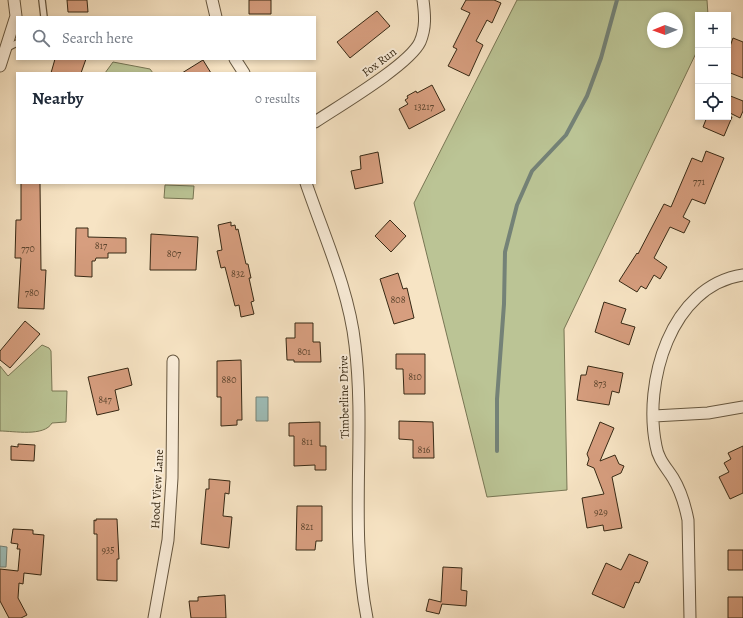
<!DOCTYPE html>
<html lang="en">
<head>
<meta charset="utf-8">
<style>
  body { margin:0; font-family:Alegreya,serif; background:#f2f2f3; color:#1f2937 }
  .controls { position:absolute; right:12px; top:12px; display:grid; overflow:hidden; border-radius:0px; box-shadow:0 2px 6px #0003 }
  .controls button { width:36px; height:36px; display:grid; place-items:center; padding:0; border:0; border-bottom:1px solid #e0e1e3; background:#fff; color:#1f2937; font:20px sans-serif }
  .compass { position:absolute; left:647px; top:12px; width:36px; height:36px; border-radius:50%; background:#fff; box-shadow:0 2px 6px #0003; rotate:269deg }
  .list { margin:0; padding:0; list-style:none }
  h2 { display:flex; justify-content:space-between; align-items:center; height:52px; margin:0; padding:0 16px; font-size:17px }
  h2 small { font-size:13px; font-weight:400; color:#747a83 }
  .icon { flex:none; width:22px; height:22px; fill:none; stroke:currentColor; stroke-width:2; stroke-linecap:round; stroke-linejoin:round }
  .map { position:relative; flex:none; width:743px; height:618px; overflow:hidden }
  .search { position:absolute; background:#fff; box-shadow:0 2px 6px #0003; left:16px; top:16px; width:300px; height:44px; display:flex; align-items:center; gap:10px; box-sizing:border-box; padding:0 14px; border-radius:0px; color:#747a83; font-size:15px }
  .panel { position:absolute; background:#fff; box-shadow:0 2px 6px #0003; left:16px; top:72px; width:300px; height:112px; border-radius:0px }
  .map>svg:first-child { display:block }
</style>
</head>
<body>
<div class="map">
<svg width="743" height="618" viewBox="0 0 743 618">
  <rect width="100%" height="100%" fill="#f7e4c4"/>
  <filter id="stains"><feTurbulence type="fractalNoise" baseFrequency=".005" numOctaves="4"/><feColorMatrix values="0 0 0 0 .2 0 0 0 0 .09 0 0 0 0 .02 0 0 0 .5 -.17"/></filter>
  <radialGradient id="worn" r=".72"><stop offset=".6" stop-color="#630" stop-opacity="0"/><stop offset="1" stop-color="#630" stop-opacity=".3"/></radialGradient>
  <!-- green -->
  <path fill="#bbc495" stroke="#787654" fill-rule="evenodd" d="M 517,0 L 707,0 L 708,15 L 698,15 L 698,49 L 564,329 L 567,490 L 487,497 L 414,203 ZM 653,18 L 677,18 L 677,42 L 653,42 Z
    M 113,62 L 150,69 L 153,73 L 105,73 Z
    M 165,185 L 194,186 L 193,199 L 164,198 Z
    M 42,345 L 49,348 L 51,351 L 52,391 L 67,391 L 66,422 L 52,423 C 44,437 14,431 0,431 L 0,366 L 8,376 Z"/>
  <!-- water -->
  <path fill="#9ebeb9" stroke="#748277" d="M 256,397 L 268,397 L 268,421 L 256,421 Z
    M 0,546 L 7,547 L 6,567 L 0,567 Z"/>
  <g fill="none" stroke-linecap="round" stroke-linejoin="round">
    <!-- stream -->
    <path stroke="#748277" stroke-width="4" d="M 497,451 L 497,399 L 504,304 L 505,252 L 517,205 L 532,171 L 566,135 L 587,96 L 601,58 L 617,0"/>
  </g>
  <!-- building -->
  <path fill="#d79e7f" stroke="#362814" d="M 67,0 L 87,0 L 88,12 L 68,12 Z
    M 249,0 L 271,0 L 271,14 L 249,14 Z
    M 466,0 L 494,0 L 501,3 L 492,23 L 487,20 L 476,41 L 483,45 L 469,76 L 448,66 L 457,49 L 453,47 L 470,13 L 461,9 Z
    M 377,11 L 390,26 L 350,58 L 337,42 Z
    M 733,38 L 743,42 L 743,78 L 728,72 L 728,52 Z
    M 55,59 L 86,59 L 81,73 L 51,73 Z
    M 203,60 L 211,73 L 182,73 Z
    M 432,85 L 445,110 L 409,129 L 399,109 L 408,104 L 405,100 L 408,98 L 407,96 L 416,91 L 417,93 Z
    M 728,95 L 743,101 L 743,111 L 740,118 L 728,112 Z
    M 707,117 L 732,117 L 724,136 L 703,127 Z
    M 706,151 L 724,158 L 705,204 L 692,199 L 683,217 L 690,221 L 684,233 L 670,227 L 654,258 L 667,267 L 660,279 L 654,275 L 646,289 L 641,286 L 637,292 L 619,281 L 637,253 L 638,254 L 664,204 L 671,207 L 692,158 L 702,162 Z
    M 378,152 L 383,183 L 355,189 L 351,171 L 361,169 L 360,156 Z
    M 21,183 L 40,183 L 41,270 L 46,270 L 44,309 L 18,308 L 21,258 L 15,258 L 16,220 L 21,220 Z
    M 390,220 L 406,236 L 391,252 L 375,236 Z
    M 231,222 L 231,226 L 235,225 L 236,230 L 238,229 L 246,264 L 248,264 L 251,278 L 249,278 L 254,301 L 251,302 L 254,314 L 241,317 L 239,305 L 235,306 L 225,267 L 221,268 L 217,251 L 222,250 L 218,225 Z
    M 76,228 L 88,228 L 88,237 L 126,238 L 126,253 L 108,253 L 108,258 L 96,258 L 95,261 L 92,261 L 92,277 L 75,276 Z
    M 151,234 L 198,237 L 196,270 L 150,270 Z
    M 398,273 L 403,289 L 407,288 L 414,318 L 394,324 L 380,279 Z
    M 604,302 L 626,309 L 621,323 L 635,327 L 629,345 L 595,332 Z
    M 25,321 L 40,334 L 10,368 L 0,360 L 0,351 Z
    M 295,323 L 313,323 L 313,342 L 320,342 L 321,362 L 294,362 L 294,360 L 287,360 L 286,338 L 295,338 Z
    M 396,354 L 425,354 L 425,394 L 404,394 L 403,369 L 396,369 Z
    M 241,360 L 242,420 L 237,420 L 237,425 L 221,426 L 221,397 L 217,397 L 217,361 Z
    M 588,366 L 623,373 L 619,393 L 612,391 L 609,405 L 577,400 L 581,375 L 586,375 Z
    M 128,368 L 132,385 L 115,390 L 119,410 L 97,415 L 88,377 Z
    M 399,421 L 433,422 L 434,458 L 413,458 L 413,440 L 399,439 Z
    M 320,422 L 320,446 L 326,446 L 326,470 L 315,470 L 315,465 L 294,466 L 294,436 L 289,436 L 289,423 Z
    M 600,422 L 614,428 L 600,461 L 615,455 L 619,464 L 624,466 L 621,473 L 612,477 L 622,528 L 604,531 L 603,525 L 587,528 L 582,498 L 604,494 L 594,468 L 587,465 L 589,459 L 587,454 Z
    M 18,444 L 35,445 L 34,461 L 11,460 L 11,446 L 18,447 Z
    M 743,446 L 743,493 L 730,499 L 719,477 L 729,472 L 724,463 L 731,459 L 728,453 Z
    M 209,479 L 230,481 L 229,494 L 225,493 L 223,516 L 232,517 L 229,548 L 201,544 L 206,489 L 209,489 Z
    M 297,506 L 322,506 L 322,541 L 316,541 L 315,550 L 296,550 Z
    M 96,519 L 117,519 L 119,559 L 117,559 L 117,581 L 97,580 L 97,534 L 94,534 L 94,520 L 96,521 Z
    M 13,529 L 33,530 L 33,534 L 44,535 L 41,575 L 24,573 L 23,584 L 19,583 L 18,598 L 27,615 L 21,618 L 9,618 L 0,601 L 0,569 L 18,571 L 20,549 L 17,549 L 18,544 L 11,543 Z
    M 728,550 L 743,550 L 743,570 L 728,570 Z
    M 629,554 L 648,562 L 639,583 L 635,582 L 624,608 L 592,594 L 606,563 L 621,570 Z
    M 443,567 L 462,568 L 461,590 L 467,591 L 466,606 L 442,604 L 439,614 L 426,611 L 429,599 L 441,602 Z
    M 225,595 L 226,618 L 191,618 L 189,601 L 198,601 L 198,597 Z
    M 728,597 L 743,597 L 743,618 L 728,618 Z"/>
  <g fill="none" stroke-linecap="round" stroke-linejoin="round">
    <!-- service casing -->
    <g stroke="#665740" stroke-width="8">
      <path id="service" d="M 42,0 L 44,17
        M 7,48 L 17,43"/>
    </g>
    <!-- minor casing -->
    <g stroke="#665740" stroke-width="13">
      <path id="minor" d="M 212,0 L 216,17
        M 235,59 L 244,73
        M 0,66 L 16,16 L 14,0
        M 315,122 C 339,106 409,65 420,42 C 426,28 425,15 423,0
        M 306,183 C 324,236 349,290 355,345 C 366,436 349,527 367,618
        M 654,416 L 708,413 L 743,407
        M 154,618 L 168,540 L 172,478 L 173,361
        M 690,618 L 688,520 C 685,505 681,491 673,478 C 666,467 658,459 656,446 C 643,383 670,286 743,275"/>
    </g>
    <!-- service -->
    <use href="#service" stroke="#faedd9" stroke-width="5.5"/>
    <!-- minor -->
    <use href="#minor" stroke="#faedd9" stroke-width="11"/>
  </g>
  <g text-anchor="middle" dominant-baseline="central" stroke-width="4" stroke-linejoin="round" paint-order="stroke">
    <!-- number labels -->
    <g font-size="10" fill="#5e462f">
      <text x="424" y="106">13217</text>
      <text x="699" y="181">771</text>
      <text x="101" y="245">817</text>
      <text x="28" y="248">770</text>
      <text x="174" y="253">807</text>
      <text x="238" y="273">832</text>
      <text x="32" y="292">780</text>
      <text x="398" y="299">808</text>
      <text x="304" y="351">801</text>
      <text x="415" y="376">810</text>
      <text x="229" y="379">880</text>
      <text x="600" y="383">873</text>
      <text x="105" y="399">847</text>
      <text x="307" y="441">811</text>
      <text x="424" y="449">816</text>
      <text x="601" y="511">929</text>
      <text x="307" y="526">821</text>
      <text x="108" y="549">935</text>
    </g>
    <!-- street labels -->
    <g font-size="12" fill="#362814" stroke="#faedd9">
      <text transform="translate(379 62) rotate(-37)">Fox Run</text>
      <text transform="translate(344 397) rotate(-91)">Timberline Drive</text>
      <text transform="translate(157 489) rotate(-87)">Hood View Lane</text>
    </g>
  </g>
  <rect width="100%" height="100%" filter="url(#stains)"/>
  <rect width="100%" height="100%" fill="url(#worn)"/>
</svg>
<div class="controls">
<button>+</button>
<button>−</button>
<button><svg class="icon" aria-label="locate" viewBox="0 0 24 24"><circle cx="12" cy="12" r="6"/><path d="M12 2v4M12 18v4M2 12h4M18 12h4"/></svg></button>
</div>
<svg class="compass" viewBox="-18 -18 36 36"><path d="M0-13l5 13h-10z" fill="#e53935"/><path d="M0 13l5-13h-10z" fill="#747a83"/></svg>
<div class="search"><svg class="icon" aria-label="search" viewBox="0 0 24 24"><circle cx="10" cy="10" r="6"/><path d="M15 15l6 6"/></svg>Search here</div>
<section class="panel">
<h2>Nearby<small>0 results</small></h2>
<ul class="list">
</ul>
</section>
</div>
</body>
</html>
